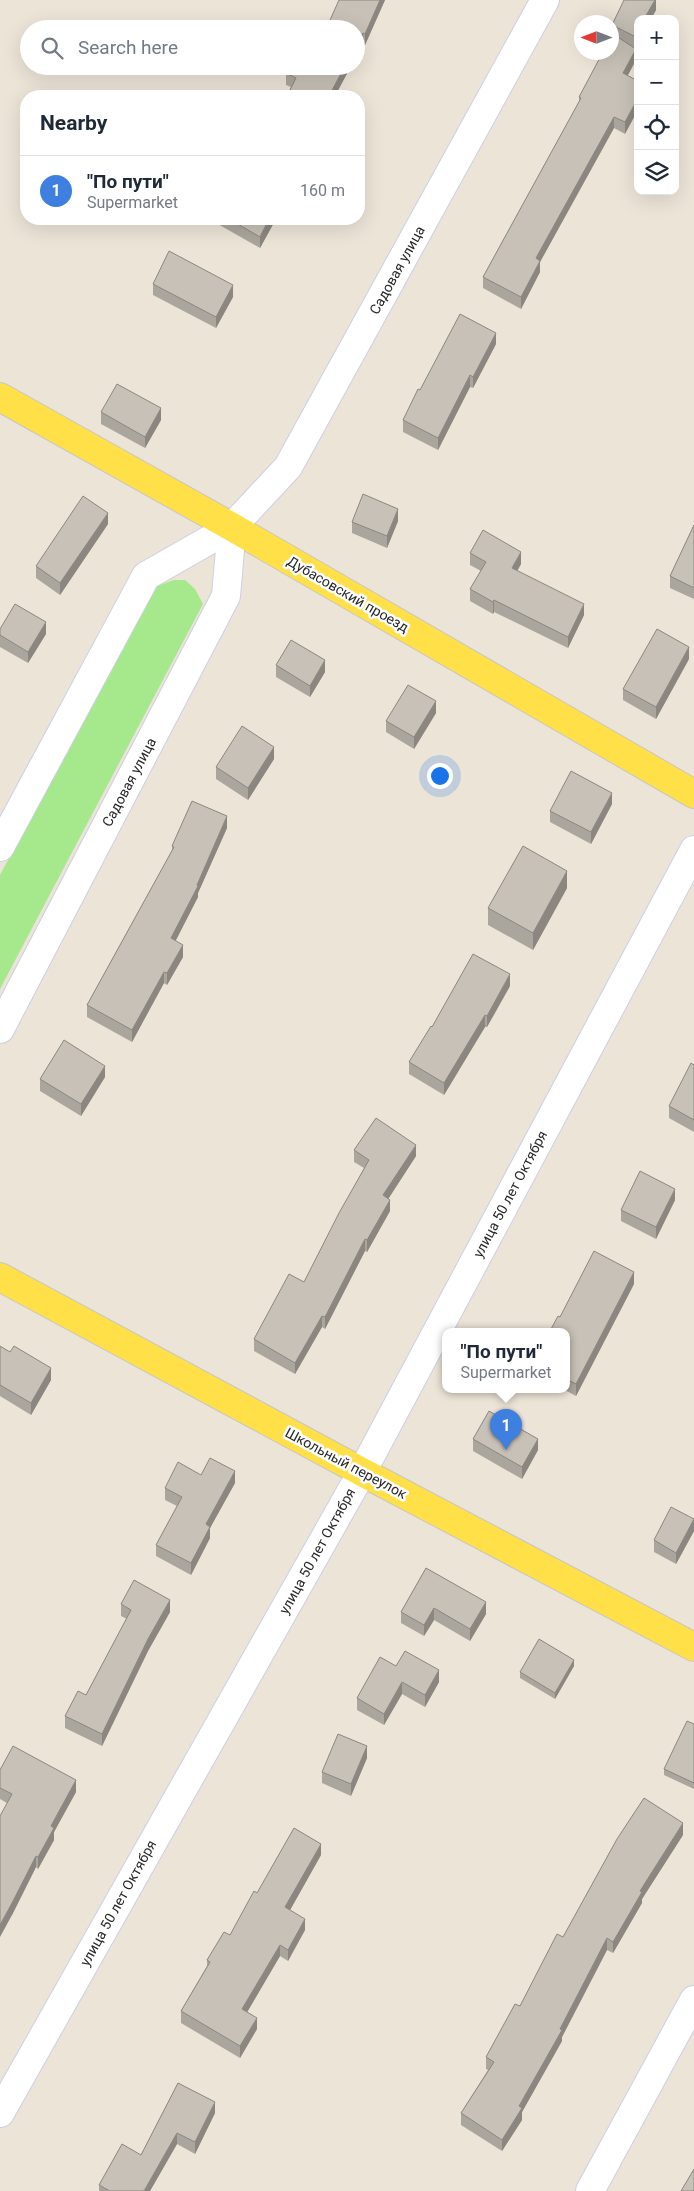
<!DOCTYPE html>
<html lang="en">
<head>
<meta charset="utf-8">
<style>
  body { margin:0; font-family:Roboto,sans-serif; background:#f2f2f3; color:#1f2937 }
  .controls { position:absolute; right:15px; top:15px; display:grid; overflow:hidden; border-radius:10px; box-shadow:0 5px 20px #0002 }
  .controls button { width:45px; height:45px; display:grid; place-items:center; padding:0; border:0; border-bottom:1px solid #e0e1e3; background:#fff; color:#1f2937; font:25px sans-serif }
  .compass { position:absolute; left:574px; top:15px; width:45px; height:45px; border-radius:50%; background:#fff; box-shadow:0 5px 20px #0002; rotate:270deg }
  .you { position:absolute; left:439px; top:775px; width:18px; height:18px; margin:-12px; border:4px solid #fff; border-radius:50%; background:#1a73e8; box-shadow:0 0 0 8px #1a73e833 }
  .badge { display:grid; place-items:center; width:32px; height:32px; border-radius:50%; background:#b45309; color:#fff; font-size:16px; font-weight:700 }
  .pin { position:absolute; translate:-50% -41px; filter:drop-shadow(0 1px 2px #0008) }
  .pin::after { content:''; position:absolute; top:26px; width:18px; height:15px; background:inherit; clip-path:polygon(0 0,100% 0,50% 100%) }
  .popup { position:absolute; left:442px; top:1328px; width:128px; height:65px; box-sizing:border-box; display:grid; place-content:center; border-radius:10px; background:#fff; filter:drop-shadow(0 1px 4px #0005); font-size:16px; white-space:nowrap; color:#747a83 }
  .popup b { font-size:19px; color:#1f2937 }
  .popup::after { content:''; position:absolute; left:50%; top:100%; margin-left:-10px; border:10px solid transparent; border-top-color:#fff }
  .list { margin:0; padding:0; list-style:none }
  h2 { display:flex; justify-content:space-between; align-items:center; height:65px; margin:0; padding:0 20px; font-size:21px }
  h2 small { font-size:16px; font-weight:400; color:#747a83 }
  .list li { display:grid; grid-template-columns:32px 1fr auto; gap:15px; align-items:center; box-sizing:border-box; height:70px; padding:0 20px; border-top:1px solid #e0e1e3 }
  .list b { display:block; font-size:19px; white-space:nowrap }
  .list p { margin:0; font-size:16px; white-space:nowrap; color:#747a83 }
  .list em { font-size:16px; font-style:normal; color:#747a83 }
  .icon { flex:none; width:28px; height:28px; fill:none; stroke:currentColor; stroke-width:2; stroke-linecap:round; stroke-linejoin:round }
  .map { position:relative; flex:none; width:694px; height:2191px; overflow:hidden }
  .search { position:absolute; background:#fff; box-shadow:0 5px 20px #0002; left:20px; top:20px; width:345px; height:55px; display:flex; align-items:center; gap:12px; box-sizing:border-box; padding:0 18px; border-radius:28px; color:#747a83; font-size:19px }
  .panel { position:absolute; background:#fff; box-shadow:0 5px 20px #0002; left:20px; top:90px; width:345px; height:135px; border-radius:20px }
  .map>svg:first-child { display:block }
</style>
</head>
<body>
<div class="map">
<svg width="694" height="2191" viewBox="0 0 694 2191">
  <rect width="100%" height="100%" fill="#ece4d7"/>
  <!-- green -->
  <path fill="#a6e98d" d="M 174,580 L 185,580 L 195,589 L 203,604 L 0,989 L 0,875 L 154,587 Z"/>
  <g fill="none" stroke-linecap="round" stroke-linejoin="round">
    <!-- minor casing -->
    <g stroke="#cccfe3" stroke-width="30">
      <path id="minor" d="M 0,847 L 146,576 L 232,527
        M 0,1029 L 226,596 L 232,527 L 288,467 L 545,0
        M 0,2113 L 362,1472 L 694,850
        M 590,2191 L 694,2000"/>
    </g>
    <!-- major casing -->
    <g stroke="#c7c7c7" stroke-width="30">
      <path id="major" d="M 0,397 L 232,527 L 694,794
        M 0,1277 L 362,1472 L 694,1647"/>
    </g>
    <!-- minor -->
    <use href="#minor" stroke="#fff" stroke-width="28"/>
    <!-- major -->
    <use href="#major" stroke="#ffe049" stroke-width="28"/>
  </g>
  <!-- wall -->
  <path fill="#aba69d" d="M 339,0 L 385,0 L 365,45 L 363,45 Z
    M 656,0 L 656,10 L 651,19 L 638,19 L 634,48 L 636,60 L 628,75 L 625,134 L 614,128 L 540,262 L 540,272 L 521,309 L 483,288 L 483,277 L 579,102 L 579,97 L 612,52 L 612,25 Z
    M 351,66 L 335,96 L 287,96 L 291,87 L 286,85 L 286,73 Z
    M 209,219 L 276,219 L 260,248 Z
    M 153,284 L 233,297 L 216,328 L 153,295 Z
    M 496,344 L 473,388 L 470,387 L 438,450 L 403,432 L 403,420 L 420,390 Z
    M 101,412 L 161,420 L 145,448 L 101,424 Z
    M 398,521 L 387,548 L 352,533 L 352,522 Z
    M 108,524 L 60,595 L 36,578 L 36,566 Z
    M 694,525 L 694,599 L 670,588 L 670,576 Z
    M 470,553 L 521,564 L 517,571 L 584,615 L 568,648 L 494,612 L 493,614 L 470,601 L 470,589 L 481,571 L 470,565 Z
    M 0,629 L 46,634 L 28,663 L 0,647 Z
    M 689,659 L 656,719 L 623,700 L 623,689 Z
    M 276,665 L 325,672 L 310,697 L 276,677 Z
    M 436,713 L 414,749 L 386,732 L 386,721 Z
    M 274,759 L 248,800 L 216,779 L 216,767 Z
    M 612,804 L 591,844 L 550,822 L 550,811 Z
    M 227,828 L 198,893 L 198,897 L 175,941 L 183,957 L 167,985 L 164,983 L 132,1042 L 87,1017 L 87,1005 L 172,851 L 172,846 Z
    M 567,888 L 533,950 L 488,925 L 488,908 Z
    M 510,986 L 487,1027 L 485,1027 L 444,1095 L 409,1074 L 409,1062 L 432,1027 Z
    M 694,1065 L 694,1132 L 669,1118 L 669,1106 Z
    M 105,1077 L 81,1116 L 40,1091 L 40,1079 Z
    M 354,1150 L 416,1156 L 388,1199 L 390,1211 L 367,1252 L 365,1251 L 325,1329 L 322,1327 L 295,1374 L 254,1351 L 254,1339 L 304,1282 L 364,1168 L 354,1162 Z
    M 675,1200 L 656,1239 L 621,1221 L 621,1210 Z
    M 634,1284 L 576,1396 L 563,1389 L 566,1389 L 566,1331 Z
    M 0,1346 L 51,1380 L 31,1415 L 0,1396 Z
    M 473,1439 L 538,1450 L 522,1479 L 473,1451 Z
    M 201,1475 L 235,1483 L 210,1528 L 210,1538 L 191,1575 L 156,1556 L 156,1545 L 177,1506 L 165,1500 L 165,1488 Z
    M 694,1519 L 694,1531 L 676,1564 L 654,1552 L 654,1540 Z
    M 426,1568 L 486,1614 L 470,1641 L 434,1620 L 424,1636 L 401,1623 L 401,1612 Z
    M 121,1604 L 170,1612 L 148,1651 L 102,1746 L 65,1728 L 65,1716 L 86,1695 L 127,1619 L 121,1616 Z
    M 396,1666 L 439,1682 L 425,1707 L 402,1694 L 384,1725 L 357,1710 L 357,1698 Z
    M 574,1666 L 555,1699 L 520,1678 L 520,1672 Z
    M 694,1724 L 694,1789 L 664,1775 L 664,1769 Z
    M 367,1758 L 351,1796 L 322,1783 L 322,1772 Z
    M 0,1770 L 76,1792 L 54,1832 L 54,1840 L 38,1869 L 36,1867 L 12,1915 L 7,1803 L 0,1799 Z
    M 683,1835 L 642,1899 L 642,1903 L 613,1953 L 607,1950 L 562,2037 L 562,2041 L 522,2112 L 522,2120 L 502,2151 L 461,2125 L 461,2113 L 488,2070 L 486,2069 L 486,2057 L 520,2006 L 563,1937 Z
    M 321,1855 L 290,1910 L 305,1930 L 288,1961 L 280,1956 L 247,2012 L 257,2029 L 240,2058 L 181,2023 L 181,2011 L 207,1966 L 207,1960 L 230,1935 L 257,1893 Z
    M 178,2083 L 215,2113 L 195,2154 L 177,2144 L 150,2191 L 99,2191 L 99,2185 L 141,2155 Z"/>
  <!-- shaded-wall -->
  <path fill="#8b8780" d="M 380,0 L 385,0 L 365,45 L 365,34 Z
    M 655,0 L 656,0 L 656,10 L 651,19 L 644,19 Z
    M 638,30 L 638,41 L 634,48 L 634,36 Z
    M 363,33 L 363,45 L 356,57 L 356,46 Z
    M 636,49 L 636,60 L 623,84 L 623,73 Z
    M 345,66 L 351,66 L 335,96 L 329,96 Z
    M 638,98 L 638,110 L 625,134 L 625,122 Z
    M 614,117 L 614,128 L 540,262 L 540,272 L 521,309 L 521,297 L 536,258 Z
    M 269,219 L 276,219 L 260,248 L 260,237 Z
    M 233,285 L 233,297 L 216,328 L 216,317 Z
    M 496,333 L 496,344 L 473,388 L 473,377 Z
    M 470,375 L 470,387 L 438,450 L 438,438 Z
    M 161,408 L 161,420 L 145,448 L 145,437 Z
    M 398,509 L 398,521 L 387,548 L 387,536 Z
    M 108,513 L 108,524 L 60,595 L 60,583 Z
    M 521,552 L 521,564 L 512,580 L 512,568 Z
    M 494,600 L 494,612 L 493,614 L 493,602 Z
    M 584,604 L 584,615 L 568,648 L 568,637 Z
    M 46,622 L 46,634 L 28,663 L 28,652 Z
    M 689,647 L 689,659 L 656,719 L 656,707 Z
    M 325,660 L 325,672 L 310,697 L 310,686 Z
    M 436,701 L 436,713 L 414,749 L 414,737 Z
    M 274,747 L 274,759 L 248,800 L 248,788 Z
    M 612,793 L 612,804 L 591,844 L 591,832 Z
    M 227,816 L 227,828 L 198,893 L 198,897 L 171,950 L 171,938 L 197,885 Z
    M 567,871 L 567,888 L 533,950 L 533,933 Z
    M 183,945 L 183,957 L 167,985 L 167,973 Z
    M 164,972 L 164,983 L 132,1042 L 132,1030 Z
    M 510,974 L 510,986 L 487,1027 L 487,1016 Z
    M 485,1015 L 485,1027 L 444,1095 L 444,1083 Z
    M 105,1066 L 105,1077 L 81,1116 L 81,1104 Z
    M 416,1145 L 416,1156 L 383,1207 L 383,1195 Z
    M 675,1189 L 675,1200 L 656,1239 L 656,1227 Z
    M 390,1200 L 390,1211 L 367,1252 L 367,1240 Z
    M 365,1239 L 365,1251 L 325,1329 L 325,1317 Z
    M 634,1272 L 634,1284 L 576,1396 L 576,1384 Z
    M 322,1316 L 322,1327 L 295,1374 L 295,1363 Z
    M 51,1368 L 51,1380 L 31,1415 L 31,1403 Z
    M 538,1439 L 538,1450 L 522,1479 L 522,1467 Z
    M 235,1471 L 235,1483 L 210,1528 L 210,1538 L 191,1575 L 191,1563 L 206,1524 Z
    M 694,1519 L 694,1531 L 676,1564 L 676,1553 Z
    M 170,1600 L 170,1612 L 148,1651 L 102,1746 L 102,1734 L 148,1639 Z
    M 486,1602 L 486,1614 L 470,1641 L 470,1629 Z
    M 434,1608 L 434,1620 L 424,1636 L 424,1625 Z
    M 574,1660 L 574,1666 L 555,1699 L 555,1693 Z
    M 439,1670 L 439,1682 L 425,1707 L 425,1695 Z
    M 402,1682 L 402,1694 L 384,1725 L 384,1714 Z
    M 367,1746 L 367,1758 L 351,1796 L 351,1784 Z
    M 76,1780 L 76,1792 L 54,1832 L 54,1840 L 38,1869 L 38,1857 L 51,1826 Z
    M 683,1823 L 683,1835 L 642,1899 L 642,1903 L 613,1953 L 613,1942 L 640,1891 Z
    M 321,1844 L 321,1855 L 285,1919 L 285,1907 Z
    M 36,1856 L 36,1867 L 12,1915 L 0,1937 L 0,1925 Z
    M 305,1919 L 305,1930 L 288,1961 L 288,1950 Z
    M 607,1938 L 607,1950 L 562,2037 L 562,2041 L 522,2112 L 522,2120 L 502,2151 L 502,2140 Z
    M 280,1945 L 280,1956 L 242,2021 L 242,2009 Z
    M 257,2018 L 257,2029 L 240,2058 L 240,2046 Z
    M 215,2102 L 215,2113 L 195,2154 L 195,2142 Z
    M 177,2133 L 177,2144 L 150,2191 L 144,2191 Z"/>
  <!-- building -->
  <path fill="#c7c1b7" stroke="#8b8780" d="M 339,0 L 380,0 L 365,34 L 363,33 L 356,46 L 356,29 L 326,29 Z
    M 624,0 L 655,0 L 644,19 L 638,19 L 638,30 L 634,36 L 612,25 Z
    M 613,34 L 636,49 L 623,73 L 638,81 L 638,98 L 625,122 L 614,117 L 536,258 L 540,261 L 521,297 L 483,277 L 581,98 L 579,97 L 603,52 L 612,52 L 612,37 Z
    M 290,66 L 345,66 L 329,96 L 287,96 L 296,78 L 286,73 Z
    M 229,219 L 269,219 L 260,237 Z
    M 169,251 L 233,285 L 216,317 L 153,284 Z
    M 460,314 L 496,333 L 473,377 L 470,375 L 438,438 L 403,420 L 418,389 L 420,390 Z
    M 117,384 L 161,408 L 145,437 L 101,412 Z
    M 363,494 L 398,509 L 387,536 L 352,522 Z
    M 83,496 L 108,513 L 60,583 L 36,566 Z
    M 694,525 L 694,588 L 670,576 Z
    M 483,530 L 521,552 L 512,568 L 584,604 L 568,637 L 494,600 L 493,602 L 470,589 L 486,562 L 470,553 Z
    M 15,604 L 46,622 L 28,652 L 0,635 L 0,629 Z
    M 657,629 L 689,647 L 656,707 L 623,689 Z
    M 291,640 L 325,660 L 310,686 L 276,665 Z
    M 408,685 L 436,701 L 414,737 L 386,721 Z
    M 242,726 L 274,747 L 248,788 L 216,767 Z
    M 571,771 L 612,793 L 591,832 L 550,811 Z
    M 192,801 L 227,816 L 197,885 L 198,886 L 171,938 L 183,945 L 167,973 L 164,972 L 132,1030 L 87,1005 L 174,847 L 172,846 Z
    M 523,846 L 567,871 L 533,933 L 488,908 Z
    M 473,954 L 510,974 L 487,1016 L 485,1015 L 444,1083 L 409,1062 L 431,1026 L 432,1027 Z
    M 64,1040 L 105,1066 L 81,1104 L 40,1079 Z
    M 691,1063 L 694,1065 L 694,1120 L 669,1106 Z
    M 376,1118 L 416,1145 L 383,1195 L 390,1200 L 367,1240 L 365,1239 L 325,1317 L 322,1316 L 295,1363 L 254,1339 L 289,1274 L 304,1282 L 339,1213 L 369,1160 L 354,1150 Z
    M 640,1171 L 675,1189 L 656,1227 L 621,1210 Z
    M 594,1251 L 634,1272 L 576,1384 L 566,1379 L 566,1331 L 550,1331 L 558,1316 L 560,1317 Z
    M 0,1346 L 10,1352 L 14,1346 L 51,1368 L 31,1403 L 0,1385 Z
    M 489,1411 L 538,1439 L 522,1467 L 473,1439 Z
    M 210,1458 L 235,1471 L 206,1524 L 210,1527 L 191,1563 L 156,1545 L 182,1497 L 165,1488 L 178,1462 L 201,1475 Z
    M 671,1507 L 694,1519 L 676,1553 L 654,1540 Z
    M 426,1568 L 486,1602 L 470,1629 L 434,1608 L 424,1625 L 401,1612 Z
    M 134,1580 L 170,1600 L 148,1639 L 102,1734 L 65,1716 L 78,1691 L 86,1695 L 131,1610 L 121,1604 Z
    M 539,1639 L 574,1660 L 555,1693 L 520,1672 Z
    M 405,1651 L 439,1670 L 425,1695 L 402,1682 L 384,1714 L 357,1698 L 380,1657 L 396,1666 Z
    M 687,1721 L 694,1724 L 694,1783 L 664,1769 Z
    M 338,1734 L 367,1746 L 351,1784 L 322,1772 Z
    M 13,1746 L 76,1780 L 51,1826 L 54,1828 L 38,1857 L 36,1856 L 12,1903 L 0,1925 L 0,1816 L 12,1794 L 0,1788 L 0,1770 Z
    M 644,1798 L 683,1823 L 640,1891 L 642,1892 L 613,1942 L 607,1938 L 560,2029 L 562,2030 L 519,2106 L 522,2108 L 502,2140 L 461,2113 L 494,2062 L 486,2057 L 515,2004 L 520,2006 L 557,1934 L 563,1937 L 617,1839 Z
    M 294,1828 L 321,1844 L 285,1907 L 305,1919 L 288,1950 L 280,1945 L 242,2009 L 257,2018 L 240,2046 L 181,2011 L 210,1962 L 207,1960 L 224,1932 L 230,1935 L 254,1891 L 257,1893 Z
    M 178,2083 L 215,2102 L 195,2142 L 177,2133 L 144,2191 L 110,2191 L 99,2185 L 122,2144 L 141,2155 Z
    M 694,2169 L 694,2191 L 681,2191 Z"/>
  <g text-anchor="middle" dominant-baseline="central" stroke-width="5" stroke-linejoin="round" paint-order="stroke">
    <!-- street labels -->
    <g font-size="14" fill="#282828" stroke="#fff">
      <text transform="translate(397 270) rotate(-61)">Садовая улица</text>
      <text transform="translate(348 594) rotate(30)">Дубасовский проезд</text>
      <text transform="translate(129 782) rotate(-62)">Садовая улица</text>
      <text transform="translate(510 1194) rotate(-62)">улица 50 лет Октября</text>
      <text transform="translate(346 1463) rotate(28)">Школьный переулок</text>
      <text transform="translate(317 1551) rotate(-61)">улица 50 лет Октября</text>
      <text transform="translate(118 1903) rotate(-61)">улица 50 лет Октября</text>
    </g>
  </g>
</svg>
<div class="controls">
<button>+</button>
<button>−</button>
<button><svg class="icon" aria-label="locate" viewBox="0 0 24 24"><circle cx="12" cy="12" r="6"/><path d="M12 2v4M12 18v4M2 12h4M18 12h4"/></svg></button>
<button><svg class="icon" aria-label="layers" viewBox="0 0 24 24"><path d="M12 4l9 5-9 5-9-5zM3 14l9 5 9-5"/></svg></button>
</div>
<svg class="compass" viewBox="-18 -18 36 36"><path d="M0-13l5 13h-10z" fill="#e53935"/><path d="M0 13l5-13h-10z" fill="#747a83"/></svg>
<div class="you"></div>
<div class="pin badge" style="left:506px;top:1450px;background:#3f7fe0">1</div>
<div class="popup"><b>&quot;По пути&quot;</b>Supermarket</div>
<div class="search"><svg class="icon" aria-label="search" viewBox="0 0 24 24"><circle cx="10" cy="10" r="6"/><path d="M15 15l6 6"/></svg>Search here</div>
<section class="panel">
<h2>Nearby<small></small></h2>
<ul class="list">
<li><span class="badge" style="background:#3f7fe0">1</span><div><b>&quot;По пути&quot;</b><p>Supermarket</p></div><em>160 m</em></li>
</ul>
</section>
</div>
</body>
</html>
